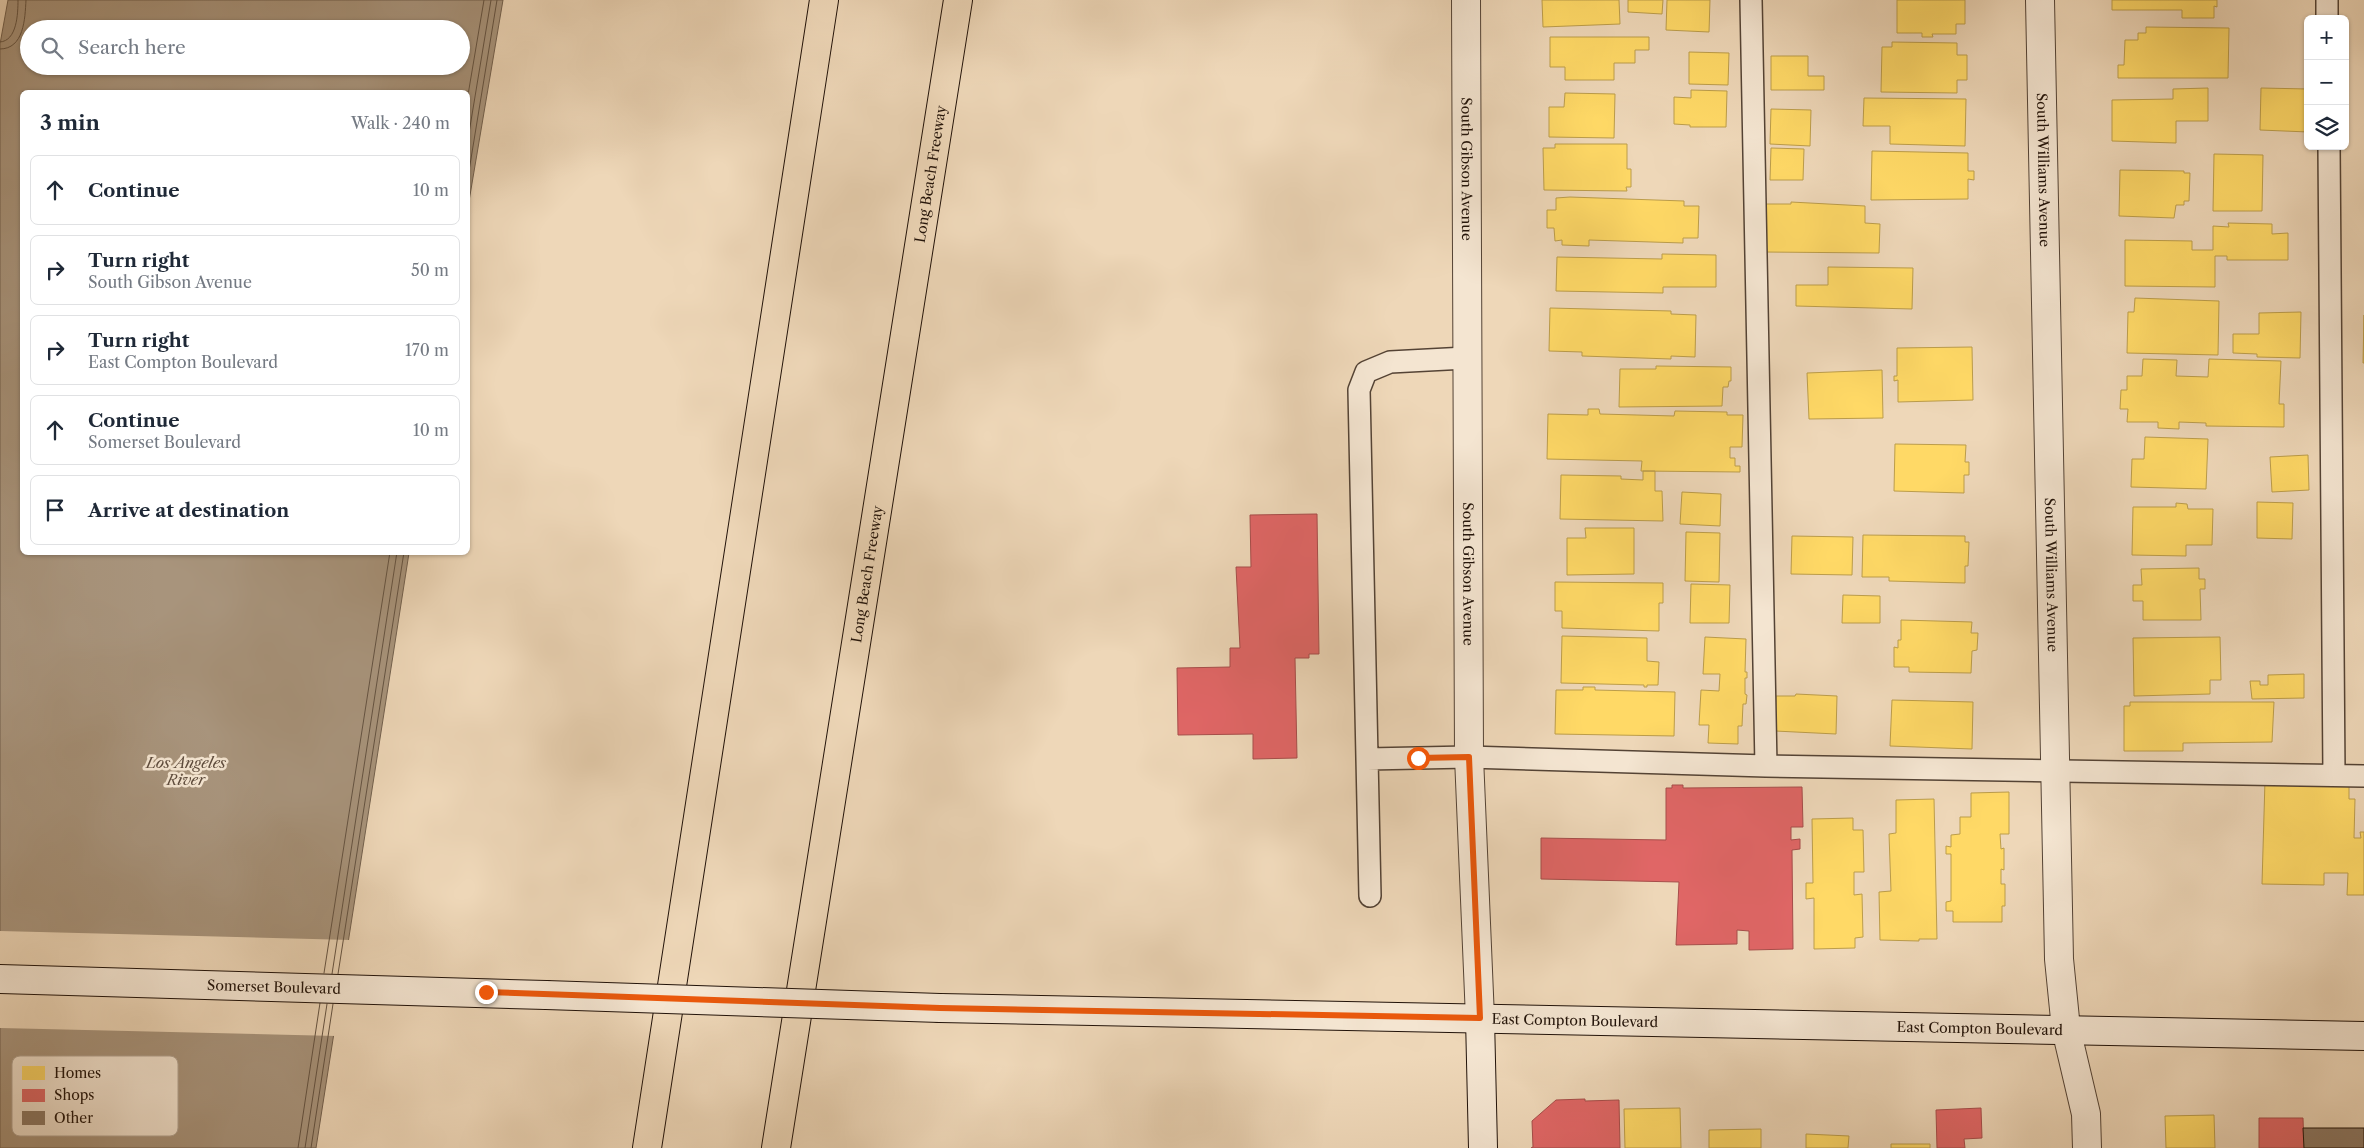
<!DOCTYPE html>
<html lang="en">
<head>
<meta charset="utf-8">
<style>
  body { margin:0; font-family:"Libre Caslon Text",serif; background:#f6f6f7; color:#1f2937 }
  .controls { position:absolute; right:15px; top:15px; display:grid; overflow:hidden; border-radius:8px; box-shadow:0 1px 4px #0004 }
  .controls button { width:45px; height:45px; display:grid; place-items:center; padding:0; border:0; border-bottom:1px solid #e0e1e3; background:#fff; color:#1f2937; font:25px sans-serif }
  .stop { position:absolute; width:15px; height:15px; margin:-11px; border:4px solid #ea580c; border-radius:50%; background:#fff }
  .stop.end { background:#ea580c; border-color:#fff; box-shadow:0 1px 5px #0008 }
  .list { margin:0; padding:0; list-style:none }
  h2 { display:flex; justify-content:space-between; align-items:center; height:65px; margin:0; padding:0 20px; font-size:21px }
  h2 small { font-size:16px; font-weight:400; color:#747a83 }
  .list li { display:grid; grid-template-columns:32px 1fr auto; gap:15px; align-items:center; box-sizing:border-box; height:70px; margin:0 10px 10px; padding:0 10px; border:1px solid #e0e1e3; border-radius:8px }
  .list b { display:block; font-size:19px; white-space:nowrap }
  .list p { margin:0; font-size:16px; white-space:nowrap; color:#747a83 }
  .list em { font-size:16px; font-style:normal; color:#747a83 }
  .icon { flex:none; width:28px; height:28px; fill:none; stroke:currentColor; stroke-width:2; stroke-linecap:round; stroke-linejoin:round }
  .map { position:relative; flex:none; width:2364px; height:1148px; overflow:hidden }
  .search { position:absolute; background:#fff; box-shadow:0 1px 4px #0004; left:20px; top:20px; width:450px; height:55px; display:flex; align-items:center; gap:12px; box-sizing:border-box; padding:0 18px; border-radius:28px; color:#747a83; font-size:19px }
  .panel { position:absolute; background:#fff; box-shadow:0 1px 4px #0004; left:20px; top:90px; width:450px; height:465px; border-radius:8px }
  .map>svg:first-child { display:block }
</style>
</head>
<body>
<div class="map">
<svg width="2364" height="1148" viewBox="0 0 2364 1148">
  <rect width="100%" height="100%" fill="#eed7b8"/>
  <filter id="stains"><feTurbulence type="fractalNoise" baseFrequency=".004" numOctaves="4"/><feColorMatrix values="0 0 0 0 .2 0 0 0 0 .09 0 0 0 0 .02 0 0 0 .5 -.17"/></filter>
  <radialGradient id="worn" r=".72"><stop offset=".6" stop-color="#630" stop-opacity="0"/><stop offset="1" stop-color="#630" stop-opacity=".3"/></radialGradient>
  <!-- water -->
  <path fill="#a8947c" stroke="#72604e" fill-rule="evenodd" d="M 8,0 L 503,0 L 468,207 L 468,92 L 22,92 L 22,552 L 409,553 L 316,1148 L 0,1148 L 0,44 ZM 29,29 L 461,29 L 461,66 L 29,66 Z"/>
  <!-- pier -->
  <path fill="#eed7b8" d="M 0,931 L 351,940 L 336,1036 L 0,1028 Z"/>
  <!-- homes -->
  <path fill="#ffd966" stroke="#bc9d4a" d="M 1542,0 L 1619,0 L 1620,24 L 1543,27 Z
    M 1628,0 L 1663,0 L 1662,14 L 1628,12 Z
    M 1667,0 L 1710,0 L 1709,32 L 1666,30 Z
    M 1897,0 L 1965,0 L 1965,24 L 1956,24 L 1956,34 L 1932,34 L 1933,37 L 1922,37 L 1922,33 L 1897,33 Z
    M 2112,0 L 2217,0 L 2217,7 L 2214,6 L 2214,18 L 2182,18 L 2182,10 L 2112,10 Z
    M 2146,27 L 2229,28 L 2228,78 L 2118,78 L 2118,65 L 2124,65 L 2125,40 L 2138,40 L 2138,33 L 2146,33 Z
    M 1550,37 L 1649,37 L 1649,50 L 1635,50 L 1635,63 L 1614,63 L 1614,80 L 1565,80 L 1565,67 L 1550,67 Z
    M 1892,42 L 1957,43 L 1957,55 L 1967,55 L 1967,80 L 1957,80 L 1957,93 L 1881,92 L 1882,47 L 1892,47 Z
    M 1689,52 L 1729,53 L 1728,85 L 1689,84 Z
    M 1771,56 L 1808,56 L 1808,76 L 1824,76 L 1824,90 L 1771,90 Z
    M 2208,88 L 2208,121 L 2176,121 L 2176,143 L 2112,141 L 2112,100 L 2173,99 L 2173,89 Z
    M 2261,88 L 2308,89 L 2308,132 L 2260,130 Z
    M 1691,90 L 1727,91 L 1726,127 L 1690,127 L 1690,125 L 1674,124 L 1674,97 L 1691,98 Z
    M 1565,93 L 1615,94 L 1614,138 L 1549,137 L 1549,107 L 1564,107 Z
    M 1864,98 L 1966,99 L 1965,146 L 1890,144 L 1890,126 L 1863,126 Z
    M 1771,109 L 1811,110 L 1810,146 L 1770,144 Z
    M 1555,144 L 1627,144 L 1627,169 L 1631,169 L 1631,187 L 1626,187 L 1627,191 L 1544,190 L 1543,148 L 1555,148 Z
    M 1771,148 L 1804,149 L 1803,180 L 1770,180 Z
    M 1872,151 L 1968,153 L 1968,171 L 1974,171 L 1974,180 L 1968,179 L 1968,199 L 1871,200 Z
    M 2214,154 L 2263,155 L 2262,211 L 2213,211 Z
    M 2120,170 L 2184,171 L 2184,173 L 2190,173 L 2189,201 L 2184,201 L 2184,205 L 2176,205 L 2174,218 L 2119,216 Z
    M 1570,197 L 1684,201 L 1684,206 L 1699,206 L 1698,238 L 1683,238 L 1683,243 L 1589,240 L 1589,246 L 1562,245 L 1562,240 L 1555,241 L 1554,228 L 1547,228 L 1547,210 L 1556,210 L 1556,198 Z
    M 1791,202 L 1865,206 L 1865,223 L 1880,224 L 1879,253 L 1764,252 L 1764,204 L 1791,204 Z
    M 2228,223 L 2272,224 L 2272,234 L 2288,233 L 2288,260 L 2227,260 L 2227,256 L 2215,256 L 2215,287 L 2125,286 L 2125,240 L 2192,241 L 2192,250 L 2213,250 L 2213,226 L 2229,227 Z
    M 1662,254 L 1716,255 L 1716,287 L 1663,287 L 1663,293 L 1556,291 L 1557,257 L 1662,259 Z
    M 1828,267 L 1913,268 L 1912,309 L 1796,306 L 1796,285 L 1828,285 Z
    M 2135,298 L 2219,301 L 2218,355 L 2127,353 L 2128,312 L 2134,312 Z
    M 1550,308 L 1671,311 L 1671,314 L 1696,315 L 1695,357 L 1671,356 L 1671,359 L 1582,356 L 1582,352 L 1549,351 Z
    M 2301,312 L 2300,358 L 2257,357 L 2257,354 L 2233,353 L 2233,334 L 2259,334 L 2259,313 Z
    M 2364,315 L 2364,363 L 2363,363 Z
    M 1972,347 L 1973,400 L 1898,402 L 1898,380 L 1894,381 L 1894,376 L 1897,376 L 1897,348 Z
    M 2143,359 L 2177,360 L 2176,376 L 2208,377 L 2209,359 L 2281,361 L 2279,404 L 2284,404 L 2284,427 L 2206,426 L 2206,423 L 2179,422 L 2179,429 L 2158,428 L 2158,422 L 2127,422 L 2128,409 L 2120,409 L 2121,390 L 2127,390 L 2127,376 L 2142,376 Z
    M 1656,366 L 1731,367 L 1731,381 L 1729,381 L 1728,387 L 1723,387 L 1722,406 L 1619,407 L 1620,369 L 1656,369 Z
    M 1882,370 L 1883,418 L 1809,419 L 1807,373 Z
    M 1588,409 L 1599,409 L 1600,414 L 1674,416 L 1675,411 L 1727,412 L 1727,415 L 1743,415 L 1742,447 L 1730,447 L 1730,458 L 1735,458 L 1735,466 L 1740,466 L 1740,472 L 1641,471 L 1642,461 L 1547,459 L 1548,414 L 1588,415 Z
    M 2145,437 L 2208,439 L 2206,489 L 2131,487 L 2132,459 L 2144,459 Z
    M 1895,444 L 1966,445 L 1965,462 L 1969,462 L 1969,475 L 1964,475 L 1964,493 L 1894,491 Z
    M 2308,455 L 2309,490 L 2272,492 L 2270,457 Z
    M 1643,471 L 1655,471 L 1655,491 L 1662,491 L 1663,521 L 1560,519 L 1561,475 L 1621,476 L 1621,479 L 1643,480 Z
    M 1682,492 L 1721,494 L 1720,526 L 1680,524 Z
    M 2257,502 L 2293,503 L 2292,539 L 2257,538 Z
    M 2176,503 L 2187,504 L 2188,509 L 2213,509 L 2212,545 L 2186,545 L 2186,556 L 2132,555 L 2133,507 L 2176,507 Z
    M 1585,528 L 1634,528 L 1634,574 L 1567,575 L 1567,538 L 1586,538 Z
    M 1686,532 L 1720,533 L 1719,582 L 1685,581 Z
    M 1863,535 L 1965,536 L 1965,542 L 1969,542 L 1968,566 L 1965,566 L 1965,583 L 1889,581 L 1889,577 L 1862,577 Z
    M 1792,536 L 1853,537 L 1852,575 L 1791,574 Z
    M 2199,568 L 2199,579 L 2205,579 L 2205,589 L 2200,589 L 2201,620 L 2143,620 L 2143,601 L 2133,601 L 2133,585 L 2142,585 L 2141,569 Z
    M 1555,582 L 1663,583 L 1663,603 L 1659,603 L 1659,631 L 1562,628 L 1562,611 L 1555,611 Z
    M 1691,584 L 1730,585 L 1729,623 L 1690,623 Z
    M 1843,595 L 1880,596 L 1880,623 L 1842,623 Z
    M 1901,620 L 1972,622 L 1971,633 L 1978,633 L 1977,650 L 1972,651 L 1971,673 L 1909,672 L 1909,667 L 1894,667 L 1894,647 L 1898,648 L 1898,640 L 1901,640 Z
    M 1562,636 L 1647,638 L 1647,661 L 1659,662 L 1658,685 L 1647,685 L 1647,687 L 1644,687 L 1644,685 L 1561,683 Z
    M 1705,637 L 1746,639 L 1745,672 L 1747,672 L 1747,678 L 1745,678 L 1745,694 L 1747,695 L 1746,704 L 1743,704 L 1742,726 L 1738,726 L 1738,744 L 1708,743 L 1709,725 L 1699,725 L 1701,690 L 1719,691 L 1720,674 L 1703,674 Z
    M 2220,637 L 2221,680 L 2210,680 L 2210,694 L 2134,696 L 2133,638 Z
    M 2304,674 L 2304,698 L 2252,699 L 2250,681 L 2260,681 L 2260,685 L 2268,685 L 2268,675 Z
    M 1583,687 L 1595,687 L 1595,690 L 1675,692 L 1674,736 L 1555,734 L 1556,690 L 1583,690 Z
    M 1796,694 L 1837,696 L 1836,734 L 1775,731 L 1776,696 L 1795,696 Z
    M 1892,700 L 1973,702 L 1972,749 L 1890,746 Z
    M 2130,702 L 2274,702 L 2272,742 L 2183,743 L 2183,751 L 2124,751 L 2124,706 L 2130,706 Z
    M 2265,780 L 2349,782 L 2349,799 L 2355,799 L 2354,838 L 2361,838 L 2360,832 L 2364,832 L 2364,895 L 2347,895 L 2348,873 L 2324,873 L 2324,885 L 2262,884 Z
    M 2009,792 L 2009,834 L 2000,834 L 2001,849 L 2004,848 L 2004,870 L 2001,869 L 2001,884 L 2005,884 L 2005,906 L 2002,906 L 2002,922 L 1953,922 L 1953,911 L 1946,911 L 1946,902 L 1951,901 L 1951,854 L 1946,854 L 1946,846 L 1951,847 L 1951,835 L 1960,834 L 1960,817 L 1971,817 L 1971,793 Z
    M 1934,799 L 1937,939 L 1919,939 L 1919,941 L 1880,940 L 1879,892 L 1891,891 L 1889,834 L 1896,833 L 1896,800 Z
    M 1853,818 L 1853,830 L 1863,830 L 1864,872 L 1854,872 L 1854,895 L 1862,894 L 1863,937 L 1855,938 L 1855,948 L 1814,949 L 1814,898 L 1806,899 L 1806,883 L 1813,883 L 1812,819 Z
    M 1680,1108 L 1681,1148 L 1625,1148 L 1624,1109 Z
    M 2214,1115 L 2215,1148 L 2166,1148 L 2165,1116 Z
    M 1761,1129 L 1761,1148 L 1709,1148 L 1709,1130 Z
    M 1806,1134 L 1849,1136 L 1848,1148 L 1806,1148 Z
    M 1891,1144 L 1930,1144 L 1930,1148 L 1891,1148 Z"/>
  <!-- shops -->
  <path fill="#e06666" stroke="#a74d4a" d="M 1317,514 L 1319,654 L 1309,654 L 1309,658 L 1295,658 L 1297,758 L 1253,759 L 1253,734 L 1178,735 L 1177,668 L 1230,667 L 1230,648 L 1240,648 L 1236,567 L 1251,567 L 1250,515 Z
    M 1672,785 L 1683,785 L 1683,788 L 1802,787 L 1803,827 L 1791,827 L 1791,840 L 1800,839 L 1800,849 L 1792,850 L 1793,949 L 1749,950 L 1749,931 L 1737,930 L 1737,944 L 1676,945 L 1679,882 L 1541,879 L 1541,838 L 1666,840 L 1666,788 L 1672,788 Z
    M 1585,1099 L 1585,1101 L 1619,1100 L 1620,1148 L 1531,1148 L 1533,1147 L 1532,1121 L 1556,1100 Z
    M 1981,1108 L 1982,1138 L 1964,1139 L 1965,1148 L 1937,1148 L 1936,1110 Z
    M 2259,1118 L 2303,1118 L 2304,1148 L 2259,1148 Z"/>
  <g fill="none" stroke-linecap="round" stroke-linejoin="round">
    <!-- shore -->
    <path stroke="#645342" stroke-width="1" d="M 0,42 C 17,41 18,14 18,0
      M 0,49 C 24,49 25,19 26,0
      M 468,95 L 484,0
      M 468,139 L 491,0
      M 468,177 L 497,0
      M 324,973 L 390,552
      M 332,974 L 397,552
      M 338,974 L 404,552
      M 298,1148 L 320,1003
      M 305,1148 L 327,1004
      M 311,1148 L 333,1004"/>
  </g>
  <!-- building -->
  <path fill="#8c7864" stroke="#211209" d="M 2303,1128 L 2364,1128 L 2364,1148 L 2304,1148 Z"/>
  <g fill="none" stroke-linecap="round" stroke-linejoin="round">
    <!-- lane casing -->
    <g stroke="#544335" stroke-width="24">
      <path id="lane" d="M 1751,0 L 1766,766
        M 2327,0 L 2327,19
        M 2329,146 L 2334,775
        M 1367,759 L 1469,757 L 1766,766 L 2364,776
        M 1370,896 L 1359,390 L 1366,372 L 1390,362 L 1466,358"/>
    </g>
    <!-- street casing -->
    <g stroke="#544335" stroke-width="30">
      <g id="street">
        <path id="s1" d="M 1466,0 L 1469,757 L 1480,1018"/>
        <path id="s2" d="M 2040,0 L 2059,959 L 2066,1029 L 2086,1114 L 2087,1148"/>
      </g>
    </g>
    <!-- secondary casing -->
    <g stroke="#211209" stroke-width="30">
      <g id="secondary">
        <path id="s3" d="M 0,979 L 546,995"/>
        <path id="s4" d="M 940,1008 L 2364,1036"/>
        <path d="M 1480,1018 L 1483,1148"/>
      </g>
    </g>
    <!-- highway casing -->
    <g stroke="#211209" stroke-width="30">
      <g id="highway">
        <path d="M 647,1148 L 824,0"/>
        <path id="s5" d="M 776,1148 L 958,0"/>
      </g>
    </g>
    <!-- lane -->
    <use href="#lane" stroke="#f4e5d1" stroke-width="21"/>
    <!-- street -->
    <use href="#street" stroke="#f4e5d1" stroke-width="28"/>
    <!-- secondary -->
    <use href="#secondary" stroke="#f4e5d1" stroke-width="28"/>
    <!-- highway -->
    <use href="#highway" stroke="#eed7b8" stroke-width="28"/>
    <!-- secondary-bridge casing -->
    <g stroke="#211209" stroke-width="30" stroke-linecap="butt">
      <path id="secondary-bridge" d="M 546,995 L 940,1008"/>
    </g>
    <!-- secondary-bridge -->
    <use href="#secondary-bridge" stroke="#f4e5d1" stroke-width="28"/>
  </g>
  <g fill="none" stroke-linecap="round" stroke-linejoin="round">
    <!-- route -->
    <path stroke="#ea580c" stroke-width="6" d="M 486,992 L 940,1008 L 1480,1018 L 1469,757 L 1418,758"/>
  </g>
  <g text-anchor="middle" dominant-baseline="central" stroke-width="5" stroke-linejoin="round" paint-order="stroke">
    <!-- street labels -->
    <g font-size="14" fill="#211209" stroke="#f4e5d1">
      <text stroke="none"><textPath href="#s1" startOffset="169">South Gibson Avenue</textPath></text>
      <text stroke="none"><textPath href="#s2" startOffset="170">South Williams Avenue</textPath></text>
      <text stroke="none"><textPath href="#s5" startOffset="986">Long Beach Freeway</textPath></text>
      <text stroke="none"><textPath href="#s5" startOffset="581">Long Beach Freeway</textPath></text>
      <text stroke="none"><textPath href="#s1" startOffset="574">South Gibson Avenue</textPath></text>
      <text stroke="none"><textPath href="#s2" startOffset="575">South Williams Avenue</textPath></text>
      <text stroke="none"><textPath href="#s3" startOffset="274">Somerset Boulevard</textPath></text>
      <text stroke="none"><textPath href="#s4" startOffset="635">East Compton Boulevard</textPath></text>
      <text stroke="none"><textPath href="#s4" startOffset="1040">East Compton Boulevard</textPath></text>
    </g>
    <!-- water labels -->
    <g font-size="15" font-style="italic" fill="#5e4c3d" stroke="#f4e5d1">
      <text x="186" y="762">Los Angeles<tspan x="186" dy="17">River</tspan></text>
    </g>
  </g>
  <!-- legend -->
  <rect x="12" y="1056" width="166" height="80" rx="8" fill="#f4e5d1" stroke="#b5a695" stroke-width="1"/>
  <rect x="22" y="1066" width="23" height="14" fill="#ffd966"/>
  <rect x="22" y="1089" width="23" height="13" fill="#e06666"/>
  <rect x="22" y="1111" width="23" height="14" fill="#8c7864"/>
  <g font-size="14" fill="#211209">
    <text x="54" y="1078">Homes</text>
    <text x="54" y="1100">Shops</text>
    <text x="54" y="1123">Other</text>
  </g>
  <rect width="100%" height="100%" filter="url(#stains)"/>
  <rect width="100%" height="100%" fill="url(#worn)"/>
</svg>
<div class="controls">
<button>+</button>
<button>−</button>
<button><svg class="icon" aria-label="layers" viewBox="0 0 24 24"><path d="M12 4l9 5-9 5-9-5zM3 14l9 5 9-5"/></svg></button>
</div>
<div class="stop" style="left:1418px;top:758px"></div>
<div class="stop end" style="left:486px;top:992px"></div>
<div class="search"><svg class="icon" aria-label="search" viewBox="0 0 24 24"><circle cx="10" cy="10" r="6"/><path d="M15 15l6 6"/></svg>Search here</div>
<section class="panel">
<h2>3 min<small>Walk · 240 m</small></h2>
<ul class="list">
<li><svg class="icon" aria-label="ahead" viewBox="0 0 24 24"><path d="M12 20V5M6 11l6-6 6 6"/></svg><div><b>Continue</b></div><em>10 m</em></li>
<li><svg class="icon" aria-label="right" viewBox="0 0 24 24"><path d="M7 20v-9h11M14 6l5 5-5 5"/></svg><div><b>Turn right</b><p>South Gibson Avenue</p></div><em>50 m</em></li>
<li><svg class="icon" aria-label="right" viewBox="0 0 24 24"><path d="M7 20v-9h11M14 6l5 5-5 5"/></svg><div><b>Turn right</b><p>East Compton Boulevard</p></div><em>170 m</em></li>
<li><svg class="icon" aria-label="ahead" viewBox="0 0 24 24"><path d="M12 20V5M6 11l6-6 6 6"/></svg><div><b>Continue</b><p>Somerset Boulevard</p></div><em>10 m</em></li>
<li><svg class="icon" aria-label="arrive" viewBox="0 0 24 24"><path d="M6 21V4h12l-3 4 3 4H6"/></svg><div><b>Arrive at destination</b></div></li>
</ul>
</section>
</div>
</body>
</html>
